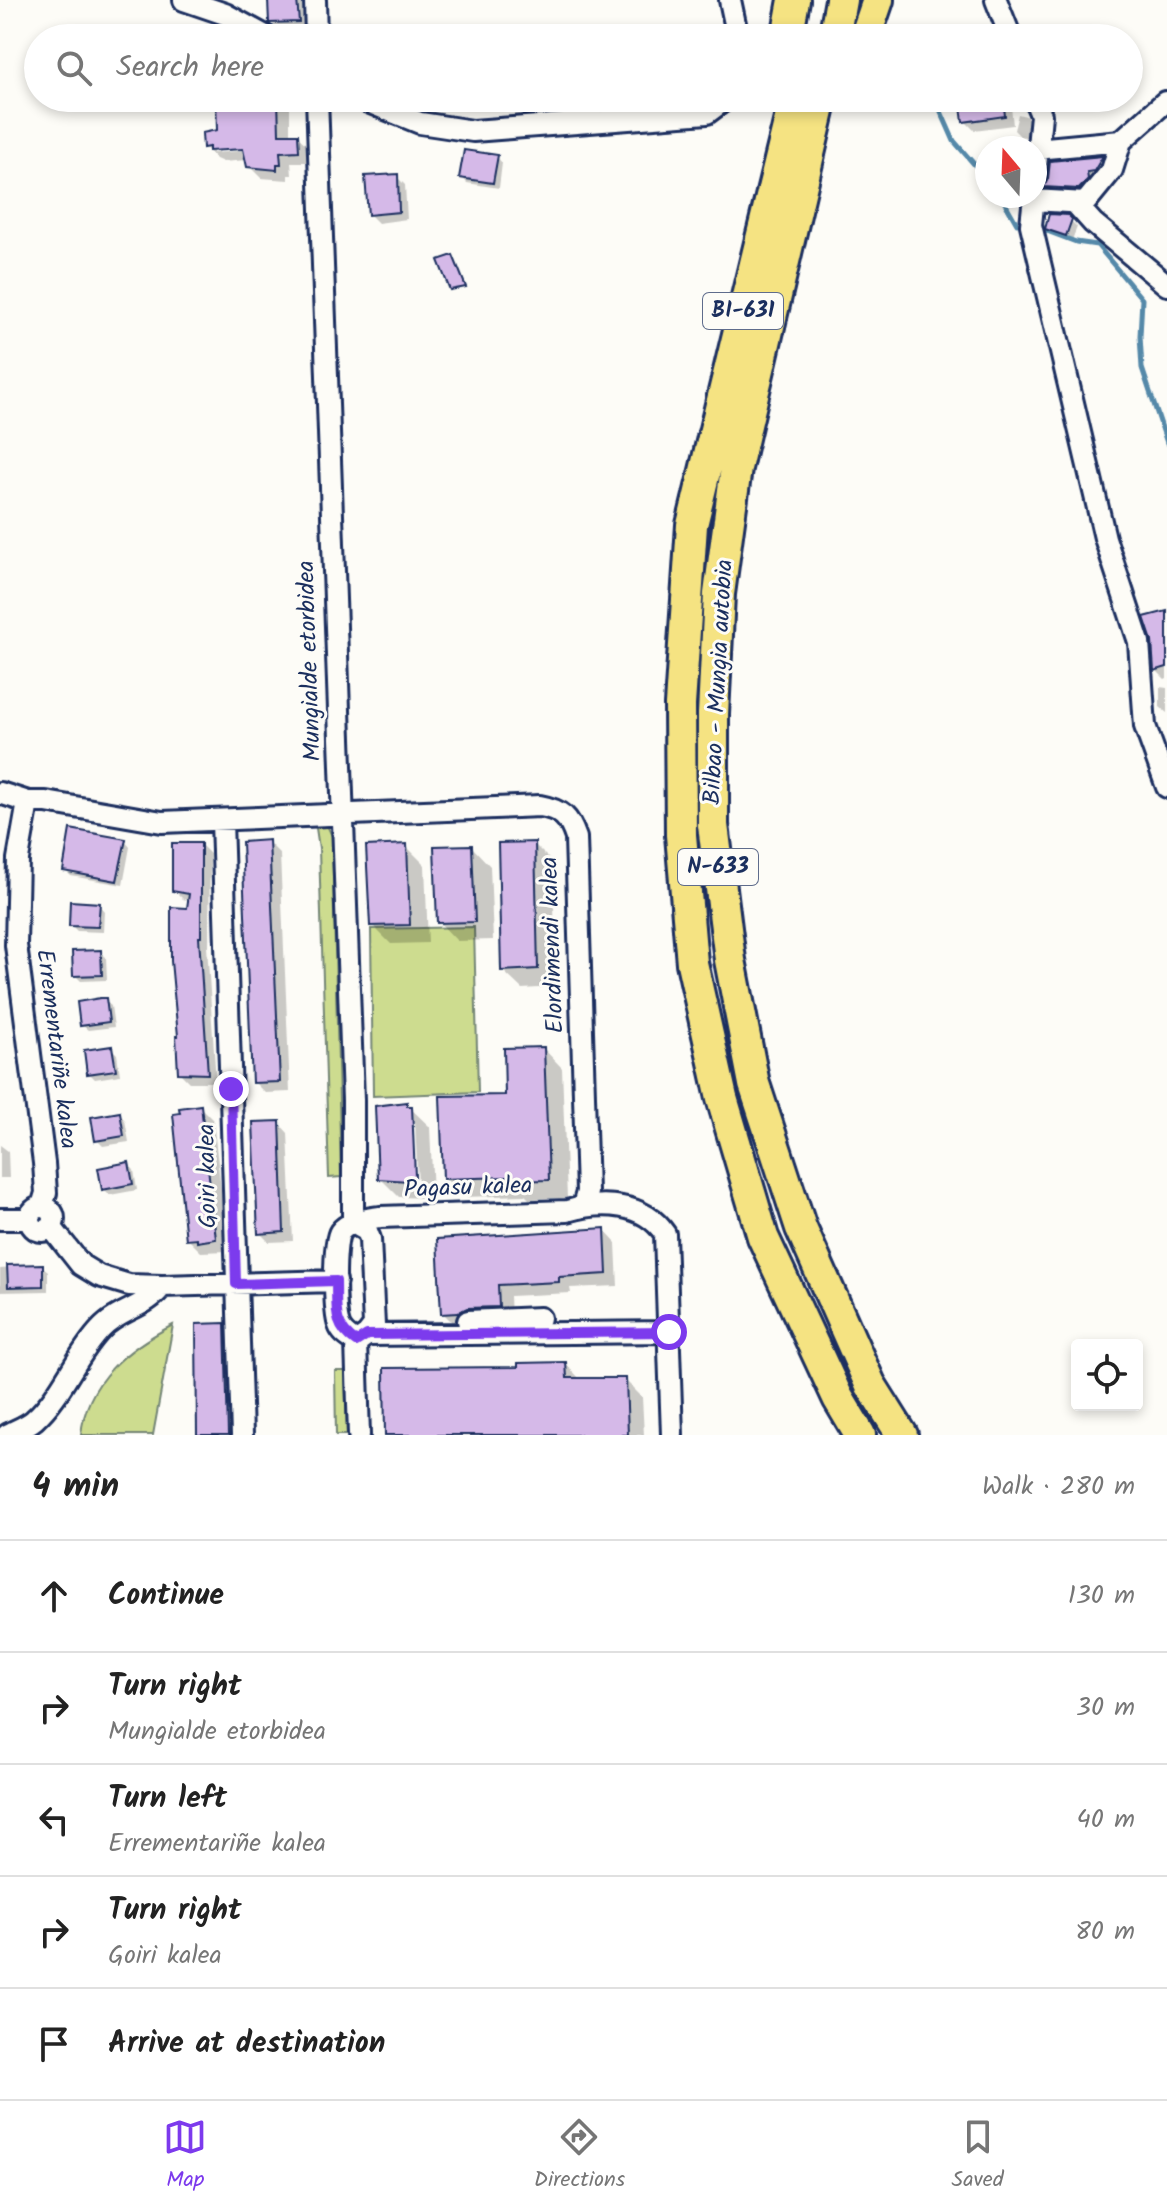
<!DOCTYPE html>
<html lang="en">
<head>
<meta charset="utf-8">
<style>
  body { margin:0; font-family:Kalam,sans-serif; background:#f6f6f6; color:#222 }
  .controls { position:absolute; right:24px; bottom:24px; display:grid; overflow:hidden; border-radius:8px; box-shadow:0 4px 12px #0003 }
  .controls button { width:72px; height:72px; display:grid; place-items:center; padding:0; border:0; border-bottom:2px solid #e0e0e0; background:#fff; color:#222; font:40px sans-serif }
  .compass { position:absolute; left:975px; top:136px; width:72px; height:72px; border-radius:50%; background:#fff; box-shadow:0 4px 12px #0003; rotate:341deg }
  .stop { position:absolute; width:24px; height:24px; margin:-18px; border:6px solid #7c3aed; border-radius:50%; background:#fff }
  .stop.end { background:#7c3aed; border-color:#fff; box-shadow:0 2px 8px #0008 }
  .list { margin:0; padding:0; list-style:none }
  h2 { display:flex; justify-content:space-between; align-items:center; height:104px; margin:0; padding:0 32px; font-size:34px }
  h2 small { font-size:26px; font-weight:400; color:#767676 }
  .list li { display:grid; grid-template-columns:52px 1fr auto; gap:24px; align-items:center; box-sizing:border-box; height:112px; padding:0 32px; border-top:2px solid #e0e0e0 }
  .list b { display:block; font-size:30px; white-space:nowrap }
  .list p { margin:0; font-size:26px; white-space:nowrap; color:#767676 }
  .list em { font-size:26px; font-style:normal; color:#767676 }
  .icon { flex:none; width:44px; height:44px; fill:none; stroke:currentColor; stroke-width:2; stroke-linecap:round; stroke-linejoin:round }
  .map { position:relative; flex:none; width:1167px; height:1435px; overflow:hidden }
  .search { position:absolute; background:#fff; box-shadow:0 4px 12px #0003; left:24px; right:24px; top:24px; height:88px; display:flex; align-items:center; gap:20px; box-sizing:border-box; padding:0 28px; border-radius:44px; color:#767676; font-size:30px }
  .sheet { height:664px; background:#fff }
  nav { display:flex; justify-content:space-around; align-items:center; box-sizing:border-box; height:112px; border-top:2px solid #e0e0e0; background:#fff; font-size:22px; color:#767676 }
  nav a { display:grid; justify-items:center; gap:4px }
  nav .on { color:#7c3aed }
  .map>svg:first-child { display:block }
</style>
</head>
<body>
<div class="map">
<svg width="1167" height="1435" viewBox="0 0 1167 1435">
  <rect width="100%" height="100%" fill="#fdfcf7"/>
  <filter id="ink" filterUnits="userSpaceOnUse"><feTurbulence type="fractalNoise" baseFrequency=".0125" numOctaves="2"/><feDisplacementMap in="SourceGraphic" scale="16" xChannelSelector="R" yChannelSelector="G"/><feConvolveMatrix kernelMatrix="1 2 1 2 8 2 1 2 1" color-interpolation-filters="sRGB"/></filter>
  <g filter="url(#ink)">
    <!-- green -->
    <path fill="#cddc8f" stroke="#748676" stroke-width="2" d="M 309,822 L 326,823 L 332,836 L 341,1177 L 329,1178 L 319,848 L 316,828 Z
      M 474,927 L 478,1092 L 373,1096 L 371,929 Z
      M 173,1325 L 153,1435 L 81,1435 C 86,1381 128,1348 173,1325 Z
      M 335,1371 L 345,1371 L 347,1435 L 336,1435 Z"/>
    <!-- shadow -->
    <path fill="#0003" fill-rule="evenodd" d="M 270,0 L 306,0 L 308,31 L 280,31 L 271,22 Z
      M 205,23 L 226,31 L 232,38 L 222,38 L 210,33 L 204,27 Z
      M 218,98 L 290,98 L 290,136 L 297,136 L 309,147 L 309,162 L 291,162 L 292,175 L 288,175 L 288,180 L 261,178 L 249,166 L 247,160 L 223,162 L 216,159 L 205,147 L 219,132 ZM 253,146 L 253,150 L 213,153 L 213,149 Z
      M 962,98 L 1010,98 L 1013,125 L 974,130 L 965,121 Z
      M 1018,114 L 1026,116 L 1032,122 L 1031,138 L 1020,136 L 1014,130 Z
      M 497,157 L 502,163 L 499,188 L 467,183 L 462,177 Z
      M 1102,158 L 1111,166 L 1089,198 L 1055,196 L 1046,187 L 1050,180 L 1052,163 Z
      M 397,177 L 405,185 L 407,219 L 378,223 L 370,215 Z
      M 1067,217 L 1077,227 L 1072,240 L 1053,234 L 1047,228 Z
      M 1167,613 L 1167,678 L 1165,679 L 1156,670 Z
      M 1160,687 L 1167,688 L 1167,713 L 1160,707 Z
      M 125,841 L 130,847 L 123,885 L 71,876 L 65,870 Z
      M 268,842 L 280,854 L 290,1092 L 265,1093 L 254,1082 Z
      M 534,844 L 553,863 L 556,987 L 522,989 L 503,971 Z
      M 201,845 L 210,854 L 209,946 L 207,946 L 216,1082 L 189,1082 L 180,1073 L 190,901 L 183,899 L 174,890 Z
      M 406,846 L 425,865 L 428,943 L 391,944 L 372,925 Z
      M 472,847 L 490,866 L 493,940 L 457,941 L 439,922 Z
      M 99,905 L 104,911 L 103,932 L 77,931 L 71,925 Z
      M 100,952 L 106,957 L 107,980 L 81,981 L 75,975 Z
      M 105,1001 L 111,1006 L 114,1027 L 88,1030 L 82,1025 Z
      M 111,1048 L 117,1054 L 120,1075 L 95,1079 L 89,1073 Z
      M 544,1049 L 562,1068 L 567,1198 L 529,1199 L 525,1195 L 463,1197 L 445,1178 Z
      M 406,1104 L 430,1127 L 433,1195 L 426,1196 L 427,1198 L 399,1197 L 380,1178 ZM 411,1121 L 415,1121 L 418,1187 L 414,1187 Z
      M 200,1107 L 213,1120 L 228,1251 L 201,1252 L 188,1239 Z
      M 119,1114 L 125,1120 L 129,1142 L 103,1146 L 97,1140 Z
      M 279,1123 L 288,1133 L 293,1241 L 269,1242 L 260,1233 Z
      M 0,1145 L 8,1151 L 9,1178 L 0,1178 Z
      M 128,1164 L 134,1170 L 137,1190 L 110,1195 L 104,1189 Z
      M 604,1230 L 616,1243 L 618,1286 L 570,1288 L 571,1293 L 510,1296 L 511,1318 L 455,1325 L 443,1313 Z
      M 42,1266 L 48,1271 L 48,1291 L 0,1292 L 0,1269 Z
      M 225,1325 L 230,1331 L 234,1435 L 200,1435 Z
      M 566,1364 L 581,1380 L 625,1380 L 642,1397 L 644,1435 L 387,1435 L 520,1369 Z"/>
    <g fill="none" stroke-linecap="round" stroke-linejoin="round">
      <!-- stream -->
      <path stroke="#5589a9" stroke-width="5" d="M 899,29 L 906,38
        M 935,98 L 954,141 L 987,179
        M 1001,196 L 1017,224
        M 1039,228 L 1076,242 L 1097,245 L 1142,299 L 1140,336 L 1142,368 L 1167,443"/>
    </g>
    <!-- building -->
    <path fill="#d5b9e8" stroke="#1b2f5e" stroke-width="2" d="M 268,0 L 297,0 L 299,22 L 269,23 Z
      M 216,98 L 278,98 L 279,134 L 298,134 L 299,151 L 280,152 L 281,164 L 277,164 L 277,170 L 247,167 L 243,149 L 209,151 L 209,147 L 203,148 L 202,133 L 217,130 Z
      M 960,98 L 1003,98 L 1005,116 L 963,122 Z
      M 464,150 L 498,155 L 493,183 L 459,178 Z
      M 1103,156 L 1094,171 L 1087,172 L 1088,179 L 1079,189 L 1043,187 L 1048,179 L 1050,161 Z
      M 398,174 L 399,212 L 368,215 L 365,176 Z
      M 1049,214 L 1068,215 L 1072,219 L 1066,236 L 1045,229 Z
      M 453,255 L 466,287 L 450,290 L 438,260 Z
      M 1167,611 L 1167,667 L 1154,671 L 1152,641 L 1144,617 Z
      M 70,829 L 126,839 L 117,881 L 63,871 Z
      M 269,840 L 280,1082 L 252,1083 L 242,842 Z
      M 535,842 L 538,969 L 501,971 L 498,843 Z
      M 172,843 L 201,843 L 201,937 L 199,937 L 208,1074 L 178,1073 L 176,1036 L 178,1036 L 171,961 L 171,907 L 187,908 L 189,894 L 172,891 Z
      M 407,844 L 410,925 L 370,926 L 366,846 Z
      M 472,845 L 475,922 L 437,923 L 434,846 Z
      M 70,901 L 100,903 L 98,927 L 69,926 Z
      M 101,950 L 102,975 L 73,976 L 72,951 Z
      M 100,998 L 106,998 L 109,1022 L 80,1026 L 77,1002 Z
      M 112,1046 L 116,1070 L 87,1074 L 84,1050 Z
      M 544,1047 L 549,1180 L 508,1181 L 508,1177 L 443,1179 L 440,1096 L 505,1095 L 504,1048 Z
      M 407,1102 L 407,1106 L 412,1106 L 415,1177 L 409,1178 L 409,1181 L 378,1179 L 375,1106 Z
      M 201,1105 L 216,1239 L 197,1242 L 197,1239 L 186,1240 L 173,1114 L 180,1113 L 179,1108 Z
      M 120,1112 L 124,1136 L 95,1141 L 91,1117 Z
      M 280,1121 L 284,1232 L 258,1234 L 253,1122 Z
      M 129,1162 L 133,1184 L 102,1190 L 98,1168 Z
      M 605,1228 L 607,1274 L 559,1277 L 559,1282 L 498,1285 L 499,1307 L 467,1308 L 458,1313 L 441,1314 L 437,1239 Z
      M 43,1264 L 43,1286 L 8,1287 L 7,1265 Z
      M 225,1323 L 228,1435 L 197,1435 L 196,1324 Z
      M 566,1362 L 567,1378 L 626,1378 L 628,1435 L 385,1435 L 384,1368 L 518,1367 L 518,1363 Z"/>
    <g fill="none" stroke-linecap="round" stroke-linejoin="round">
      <!-- minor casing -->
      <g stroke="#1b2f5e" stroke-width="26">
        <path id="minor" d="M 184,0 L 225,14 L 269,38
          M 315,0 L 316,38
          M 730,0 L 738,38
          M 996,0 L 1011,38
          M 317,98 L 353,1100 L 353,1223
          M 358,98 L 420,123 L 473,131 L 707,113 L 727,98
          M 1034,98 L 1041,115 L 1035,178
          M 1121,141 L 1165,102
          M 1034,196 L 1031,225 L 1105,538 L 1139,642 L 1145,726 L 1167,787
          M 1033,200 L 1085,203 L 1112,170 L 1121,141 L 1036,149
          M 1075,203 L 1093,223 L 1167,285
          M 0,793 L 28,802 L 46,802 L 162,822 L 540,806 C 562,810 569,817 576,838 L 587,1192 L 583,1206
          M 28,802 L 18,859 L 16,945 L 44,1163 L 46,1193 L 42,1206
          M 222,821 L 242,1435
          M30 1219a12 12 0 1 1 24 0a12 12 0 1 1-24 0Z
          M 0,1219 L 29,1219
          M 353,1223 L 367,1231 L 370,1239 L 374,1326 L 367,1335 L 360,1340
          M 51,1227 L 81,1265 L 99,1276 L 129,1285 L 162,1286 L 336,1281
          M 468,1321 L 540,1318
          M 367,1335 L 669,1332
          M 356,1342 C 349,1337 342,1334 339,1325 C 334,1312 333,1242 340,1232 C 348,1221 367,1219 380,1217 L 567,1211 C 601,1201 644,1202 665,1234 L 672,1435
          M 356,1342 L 359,1435
          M 7,1435 C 16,1430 27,1426 34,1420 C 63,1394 75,1356 101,1329 C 118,1310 148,1307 162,1286"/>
      </g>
      <!-- highway casing -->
      <g stroke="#1b2f5e" stroke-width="36">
        <path id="highway" d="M 787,38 L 794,0
          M 834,38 L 841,0
          M 865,38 L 878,0
          M 795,98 L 692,525 L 680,705 L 681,835 L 692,963 L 722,1098 L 763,1237 L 838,1398 L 860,1435
          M 822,98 L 736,468 L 719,594 L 713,714 L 713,825 L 730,960 L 754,1084 L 801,1228 L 870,1384 L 902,1435"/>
      </g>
      <!-- minor -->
      <use href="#minor" stroke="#fdfcf7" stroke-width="20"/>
      <!-- highway -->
      <use href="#highway" stroke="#f5e382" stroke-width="30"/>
    </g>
  </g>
  <g fill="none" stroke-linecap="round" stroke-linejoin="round" filter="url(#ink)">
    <!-- route -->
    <path stroke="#7c3aed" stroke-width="10" d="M 231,1089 L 236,1284 L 336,1281 C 337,1308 332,1326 356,1342 L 367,1335 L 669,1332"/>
  </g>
  <g text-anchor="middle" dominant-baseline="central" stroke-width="6" stroke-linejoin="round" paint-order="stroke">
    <!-- shield labels -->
    <g fill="#fdfcf7" stroke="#5f6c8c" stroke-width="2">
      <rect x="703" y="293" width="80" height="36" rx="6"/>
      <rect x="678" y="849" width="80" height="36" rx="6"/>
    </g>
    <g font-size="22" font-weight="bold" fill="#1b2f5e">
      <text x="743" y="311">BI-631</text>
      <text x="718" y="867">N-633</text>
    </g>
    <!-- street labels -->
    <g font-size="24" fill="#1b2f5e" stroke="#fdfcf7">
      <text transform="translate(310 661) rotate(-92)">Mungialde etorbidea</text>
      <text transform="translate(719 682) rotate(-87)">Bilbao - Mungia autobia</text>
      <text transform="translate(553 945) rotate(-92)">Elordimendi kalea</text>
      <text transform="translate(56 1049) rotate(83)">Errementariñe kalea</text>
      <text transform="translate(208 1176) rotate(-91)">Goiri kalea</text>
      <text transform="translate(468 1188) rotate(-2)">Pagasu kalea</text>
    </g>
  </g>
</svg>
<div class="controls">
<button><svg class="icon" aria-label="locate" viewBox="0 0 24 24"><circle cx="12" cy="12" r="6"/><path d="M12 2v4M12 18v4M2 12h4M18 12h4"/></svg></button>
</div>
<svg class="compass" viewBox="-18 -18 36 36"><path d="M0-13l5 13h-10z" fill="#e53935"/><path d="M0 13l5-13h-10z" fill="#767676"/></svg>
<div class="stop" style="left:669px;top:1332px"></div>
<div class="stop end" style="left:231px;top:1089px"></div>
<div class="search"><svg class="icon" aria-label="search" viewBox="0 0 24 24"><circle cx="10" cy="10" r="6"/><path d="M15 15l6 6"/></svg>Search here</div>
</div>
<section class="sheet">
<h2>4 min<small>Walk · 280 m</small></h2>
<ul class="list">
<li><svg class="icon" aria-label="ahead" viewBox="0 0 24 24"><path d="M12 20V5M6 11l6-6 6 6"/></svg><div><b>Continue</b></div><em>130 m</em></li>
<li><svg class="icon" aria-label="right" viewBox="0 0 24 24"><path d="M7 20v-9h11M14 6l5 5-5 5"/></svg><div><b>Turn right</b><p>Mungialde etorbidea</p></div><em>30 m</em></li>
<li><svg class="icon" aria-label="left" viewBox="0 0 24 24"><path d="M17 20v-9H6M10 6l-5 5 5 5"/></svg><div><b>Turn left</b><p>Errementariñe kalea</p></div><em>40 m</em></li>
<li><svg class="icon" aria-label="right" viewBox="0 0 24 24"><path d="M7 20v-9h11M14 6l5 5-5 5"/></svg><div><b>Turn right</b><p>Goiri kalea</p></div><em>80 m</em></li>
<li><svg class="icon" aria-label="arrive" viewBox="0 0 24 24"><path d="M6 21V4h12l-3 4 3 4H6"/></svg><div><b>Arrive at destination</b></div></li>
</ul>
</section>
<nav>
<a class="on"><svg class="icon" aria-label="map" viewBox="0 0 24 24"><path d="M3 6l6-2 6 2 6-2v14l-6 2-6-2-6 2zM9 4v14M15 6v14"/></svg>Map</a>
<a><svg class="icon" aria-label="directions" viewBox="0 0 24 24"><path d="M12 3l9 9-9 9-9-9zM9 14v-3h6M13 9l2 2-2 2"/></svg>Directions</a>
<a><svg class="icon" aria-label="saved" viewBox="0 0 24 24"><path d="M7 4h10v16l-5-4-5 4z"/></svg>Saved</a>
</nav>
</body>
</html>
